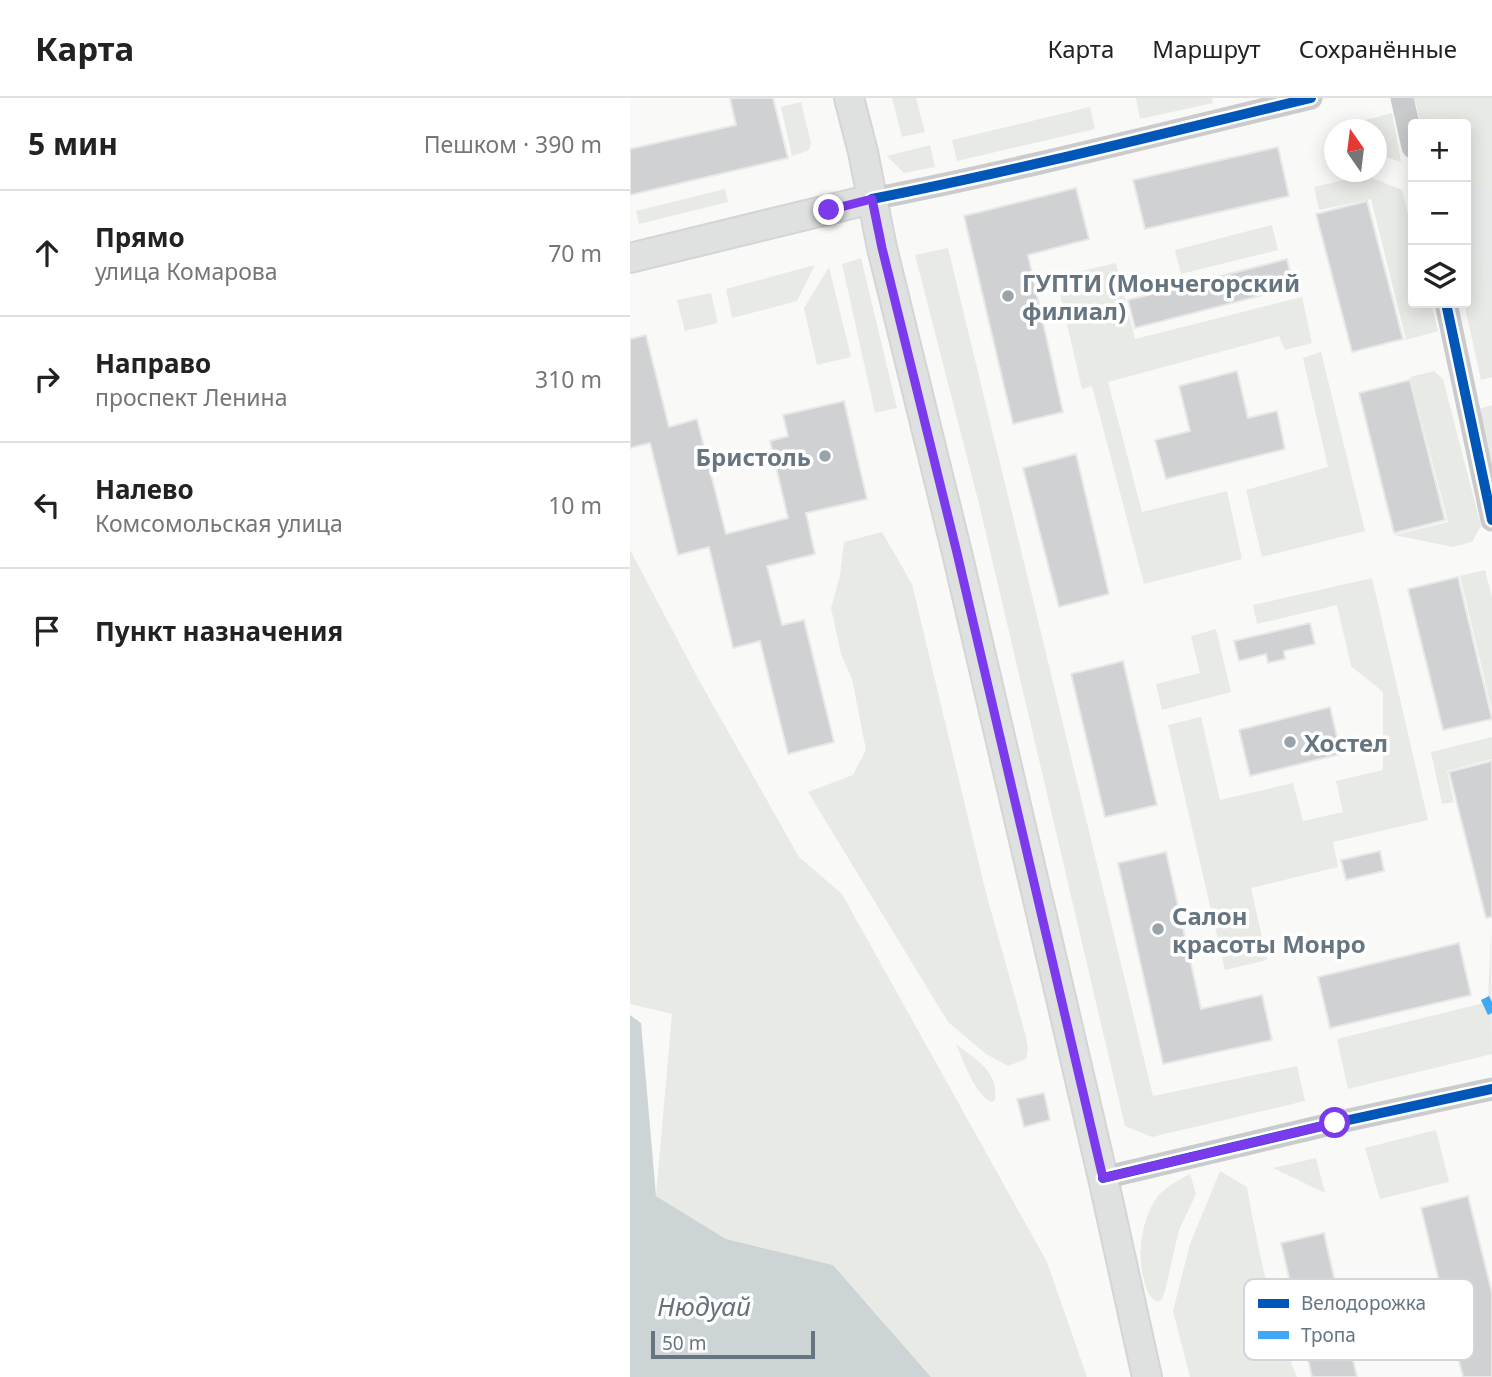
<!DOCTYPE html>
<html lang="ru">
<head>
<meta charset="utf-8">
<style>
  body { margin:0; font-family:"Noto Sans",sans-serif; background:#f6f6f6; color:#222 }
  .controls { position:absolute; right:21px; top:21px; display:grid; overflow:hidden; border-radius:7px; box-shadow:0 4px 18px #0003 }
  .controls button { width:63px; height:63px; display:grid; place-items:center; padding:0; border:0; border-bottom:2px solid #e0e0e0; background:#fff; color:#222; font:35px sans-serif }
  .compass { position:absolute; left:694px; top:21px; width:63px; height:63px; border-radius:50%; background:#fff; box-shadow:0 4px 18px #0003; rotate:346deg }
  .scale { position:absolute; left:21px; bottom:18px; width:164px; box-sizing:border-box; padding-left:7px; border:4px solid #667580; border-top:0; font-size:19px; line-height:24px; white-space:nowrap; color:#667580; -webkit-text-stroke:5px #fff; paint-order:stroke }
  .stop { position:absolute; width:21px; height:21px; margin:-16px; border:5px solid #7c3aed; border-radius:50%; background:#fff }
  .stop.end { background:#7c3aed; border-color:#fff; box-shadow:0 2px 7px #0008 }
  .list { margin:0; padding:0; list-style:none }
  h2 { display:flex; justify-content:space-between; align-items:center; height:91px; margin:0; padding:0 28px; font-size:30px }
  h2 small { font-size:23px; font-weight:400; color:#767676 }
  .list li { display:grid; grid-template-columns:46px 1fr auto; gap:21px; align-items:center; box-sizing:border-box; height:126px; padding:0 28px; border-top:2px solid #e0e0e0 }
  .list b { display:block; font-size:26px; white-space:nowrap }
  .list p { margin:0; font-size:23px; white-space:nowrap; color:#767676 }
  .list em { font-size:23px; font-style:normal; color:#767676 }
  .icon { flex:none; width:38px; height:38px; fill:none; stroke:currentColor; stroke-width:2; stroke-linecap:round; stroke-linejoin:round }
  .map { position:relative; flex:none; width:862px; height:1279px; overflow:hidden }
  header { display:flex; align-items:center; gap:42px; box-sizing:border-box; height:98px; padding:0 35px; background:#fff; border-bottom:2px solid #e0e0e0 }
  header strong { font-size:33px }
  nav { display:flex; gap:38px; margin-inline-start:auto; font-size:24px }
  main { display:flex }
  aside { flex:1; background:#fff }
  .map>svg:first-child { display:block }
</style>
</head>
<body>
<header>
<strong>Карта</strong>
<nav><a>Карта</a><a>Маршрут</a><a>Сохранённые</a></nav>
</header>
<main>
<aside>
<h2>5 мин<small>Пешком · 390 m</small></h2>
<ul class="list">
<li><svg class="icon" aria-label="ahead" viewBox="0 0 24 24"><path d="M12 20V5M6 11l6-6 6 6"/></svg><div><b>Прямо</b><p>улица Комарова</p></div><em>70 m</em></li>
<li><svg class="icon" aria-label="right" viewBox="0 0 24 24"><path d="M7 20v-9h11M14 6l5 5-5 5"/></svg><div><b>Направо</b><p>проспект Ленина</p></div><em>310 m</em></li>
<li><svg class="icon" aria-label="left" viewBox="0 0 24 24"><path d="M17 20v-9H6M10 6l-5 5 5 5"/></svg><div><b>Налево</b><p>Комсомольская улица</p></div><em>10 m</em></li>
<li><svg class="icon" aria-label="arrive" viewBox="0 0 24 24"><path d="M6 21V4h12l-3 4 3 4H6"/></svg><div><b>Пункт назначения</b></div></li>
</ul>
</aside>
<div class="map">
<svg width="862" height="1279" viewBox="0 0 862 1279">
  <rect width="100%" height="100%" fill="#f9f9f8"/>
  <!-- built -->
  <path fill="#e7e9e8" d="M 862,0 L 862,254 L 836,142 L 836,26 Z"/>
  <!-- green -->
  <path fill="#e8eae6" d="M 262,0 L 286,0 L 295,34 L 272,39 Z
    M 506,0 L 582,0 L 583,5 L 510,21 Z
    M 784,0 L 862,0 L 862,90 L 836,81 L 836,26 L 791,26 Z
    M 171,4 L 181,45 L 179,52 L 162,58 L 151,9 Z
    M 460,9 L 465,31 L 327,63 L 322,42 Z
    M 762,15 L 771,64 L 747,56 L 746,32 L 719,31 L 721,26 Z
    M 300,47 L 305,69 L 274,75 L 257,58 Z
    M 735,77 L 772,92 L 783,136 L 783,205 L 801,205 L 808,233 L 776,242 L 741,101 L 689,112 L 684,89 Z
    M 95,91 L 98,104 L 9,126 L 6,113 Z
    M 642,127 L 648,152 L 551,176 L 545,152 Z
    M 850,149 L 862,199 L 862,279 L 851,282 L 834,205 L 836,205 L 836,152 Z
    M 318,150 L 523,998 L 667,968 L 675,1003 L 522,1039 L 495,1028 L 349,406 L 285,157 Z
    M 231,160 L 267,310 L 245,315 L 212,166 Z
    M 486,165 L 505,241 L 672,199 L 682,245 L 655,252 L 649,238 L 478,284 L 512,414 L 597,393 L 612,461 L 514,486 L 462,288 L 452,291 L 426,179 Z
    M 185,167 L 167,203 L 102,220 L 96,191 Z
    M 199,169 L 221,259 L 187,267 L 174,210 Z
    M 81,195 L 88,225 L 55,233 L 47,202 Z
    M 691,254 L 735,433 L 632,459 L 616,392 L 698,369 L 673,260 Z
    M 804,273 L 813,281 L 851,428 L 842,444 L 823,449 L 764,437 L 818,424 L 780,279 Z
    M 862,307 L 862,363 L 849,311 Z
    M 252,434 L 282,486 L 356,795 L 395,935 L 398,950 L 396,961 L 378,968 L 356,956 L 318,924 L 178,694 L 223,677 L 236,652 L 222,581 L 211,556 L 201,510 L 210,478 L 214,444 Z
    M 0,452 L 70,584 L 169,759 L 212,796 L 417,1164 L 457,1279 L 301,1279 L 203,1167 L 96,1141 L 26,1098 L 42,916 L 0,906 Z
    M 855,472 L 862,499 L 862,613 L 830,478 Z
    M 742,480 L 798,722 L 703,744 L 708,769 L 621,790 L 637,862 L 595,872 L 538,627 L 571,619 L 590,702 L 663,685 L 673,723 L 713,714 L 706,683 L 753,672 L 753,594 L 721,568 L 707,507 L 627,526 L 623,507 Z
    M 586,531 L 601,594 L 532,612 L 526,586 L 570,575 L 561,538 Z
    M 862,639 L 862,661 L 817,673 L 824,704 L 812,706 L 801,654 Z
    M 861,829 L 862,956 L 718,991 L 707,941 L 858,904 Z
    M 326,946 C 346,962 369,973 365,1002 L 362,1004 C 346,999 333,962 326,946 Z
    M 806,1032 L 819,1084 L 750,1101 L 735,1050 Z
    M 686,1060 L 695,1095 L 643,1070 Z
    M 590,1073 L 617,1089 C 628,1152 642,1221 667,1279 L 560,1279 L 543,1213 L 560,1146 Z
    M 560,1076 L 566,1096 L 549,1132 L 535,1193 L 532,1201 L 528,1204 C 518,1200 517,1192 514,1182 C 507,1157 511,1125 525,1102 C 534,1089 547,1083 560,1076 Z"/>
  <!-- water -->
  <path fill="#cdd4d6" d="M 0,917 L 11,925 L 26,1098 L 96,1141 L 203,1167 L 301,1279 L 0,1279 Z"/>
  <!-- building -->
  <path fill="#cfd1d2" stroke="#e8e8e8" stroke-width="2" d="M 100,0 L 143,0 L 158,60 L 0,97 L 0,51 L 106,27 Z
    M 648,49 L 659,98 L 515,131 L 503,82 Z
    M 446,90 L 459,141 L 398,157 L 433,314 L 383,326 L 334,118 Z
    M 737,103 L 773,241 L 722,254 L 686,116 Z
    M 657,161 L 664,189 L 505,230 L 498,202 Z
    M 16,237 L 39,329 L 67,321 L 96,436 L 158,420 L 140,343 L 158,338 L 153,317 L 214,303 L 237,401 L 176,415 L 185,456 L 137,468 L 152,527 L 174,522 L 204,644 L 158,656 L 130,543 L 103,550 L 79,449 L 48,457 L 20,345 L 0,350 L 0,241 Z
    M 607,273 L 618,320 L 647,313 L 655,351 L 536,381 L 525,342 L 560,333 L 549,288 Z
    M 780,282 L 815,422 L 764,435 L 729,295 Z
    M 446,356 L 479,496 L 429,509 L 393,370 Z
    M 828,479 L 862,621 L 813,632 L 778,491 Z
    M 680,525 L 685,546 L 654,553 L 655,561 L 638,565 L 636,556 L 609,563 L 604,543 Z
    M 493,563 L 527,707 L 475,719 L 441,576 Z
    M 700,609 L 711,656 L 620,678 L 609,632 Z
    M 862,663 L 862,819 L 856,820 L 819,674 Z
    M 750,753 L 754,773 L 716,782 L 711,762 Z
    M 536,754 L 571,911 L 632,897 L 642,942 L 533,966 L 488,765 Z
    M 829,845 L 841,897 L 700,930 L 688,879 Z
    M 414,995 L 420,1022 L 394,1029 L 387,1001 Z
    M 838,1098 L 862,1195 L 862,1279 L 833,1279 L 791,1110 Z
    M 694,1135 L 702,1171 L 727,1279 L 682,1279 L 651,1145 Z"/>
  <g fill="none" stroke-linecap="round" stroke-linejoin="round">
    <!-- major casing -->
    <g stroke="#d4d5d5" stroke-width="32">
      <path id="major" d="M 219,0 L 233,54 L 252,150 L 327,455 L 473,1080 L 517,1279
        M 0,160 L 242,101"/>
    </g>
    <!-- minor -->
    <path stroke="#cacbcc" stroke-width="23" d="M 772,0 L 783,49
      M 242,101 C 390,72 535,35 681,0
      M 816,205 L 862,422
      M 473,1080 L 705,1025 L 862,991"/>
    <!-- major -->
    <use href="#major" stroke="#dfe0e0" stroke-width="28"/>
    <!-- quiet -->
    <path stroke="#3fa9f5" stroke-width="9" stroke-dasharray="18 9" stroke-linecap="butt" d="M 855,900 L 862,915"/>
    <!-- cycleway casing -->
    <g stroke="#fff" stroke-width="15">
      <path id="cycleway" d="M 242,101 C 390,72 535,35 681,0
        M 816,205 L 862,422
        M 473,1080 L 705,1025 L 862,991"/>
    </g>
    <!-- cycleway -->
    <use href="#cycleway" stroke="#0057b8" stroke-width="10"/>
  </g>
  <g fill="none" stroke-linecap="round" stroke-linejoin="round">
    <!-- route -->
    <path stroke="#7c3aed" stroke-width="9" d="M 199,112 L 242,101 L 252,150 L 327,455 L 473,1080 L 705,1025"/>
  </g>
  <!-- markers -->
  <g fill="#99a3aa" stroke="#fff" stroke-width="2.5">
    <circle cx="378" cy="198" r="7"/>
    <circle cx="195" cy="358" r="7"/>
    <circle cx="660" cy="644" r="7"/>
    <circle cx="528" cy="831" r="7"/>
  </g>
  <g text-anchor="middle" dominant-baseline="central" stroke-width="7" stroke-linejoin="round" paint-order="stroke">
    <!-- poi labels -->
    <g font-size="24" font-weight="bold" fill="#667580" stroke="#fff" text-anchor="start">
      <text x="392" y="184">ГУПТИ (Мончегорский<tspan x="392" dy="28">филиал)</tspan></text>
      <text x="181" y="358" text-anchor="end">Бристоль</text>
      <text x="674" y="644">Хостел</text>
      <text x="542" y="817">Салон<tspan x="542" dy="28">красоты Монро</tspan></text>
    </g>
    <!-- water labels -->
    <g font-size="26" font-style="italic" fill="#62737a" stroke="#fff">
      <text x="74" y="1208">Нюдуай</text>
    </g>
  </g>
  <!-- legend -->
  <rect x="614" y="1181" width="230" height="81" rx="10" fill="#fff" stroke="#d1d6d9" stroke-width="2"/>
  <rect x="628" y="1201" width="31" height="9" fill="#0057b8"/>
  <rect x="628" y="1233" width="31" height="8" fill="#3fa9f5"/>
  <g font-size="19" fill="#667580">
    <text x="671" y="1212">Велодорожка</text>
    <text x="671" y="1244">Тропа</text>
  </g>
</svg>
<div class="controls">
<button>+</button>
<button>−</button>
<button><svg class="icon" aria-label="layers" viewBox="0 0 24 24"><path d="M12 4l9 5-9 5-9-5zM3 14l9 5 9-5"/></svg></button>
</div>
<svg class="compass" viewBox="-18 -18 36 36"><path d="M0-13l5 13h-10z" fill="#e53935"/><path d="M0 13l5-13h-10z" fill="#767676"/></svg>
<div class="scale">50 m</div>
<div class="stop" style="left:705px;top:1025px"></div>
<div class="stop end" style="left:199px;top:112px"></div>
</div>
</main>
</body>
</html>
